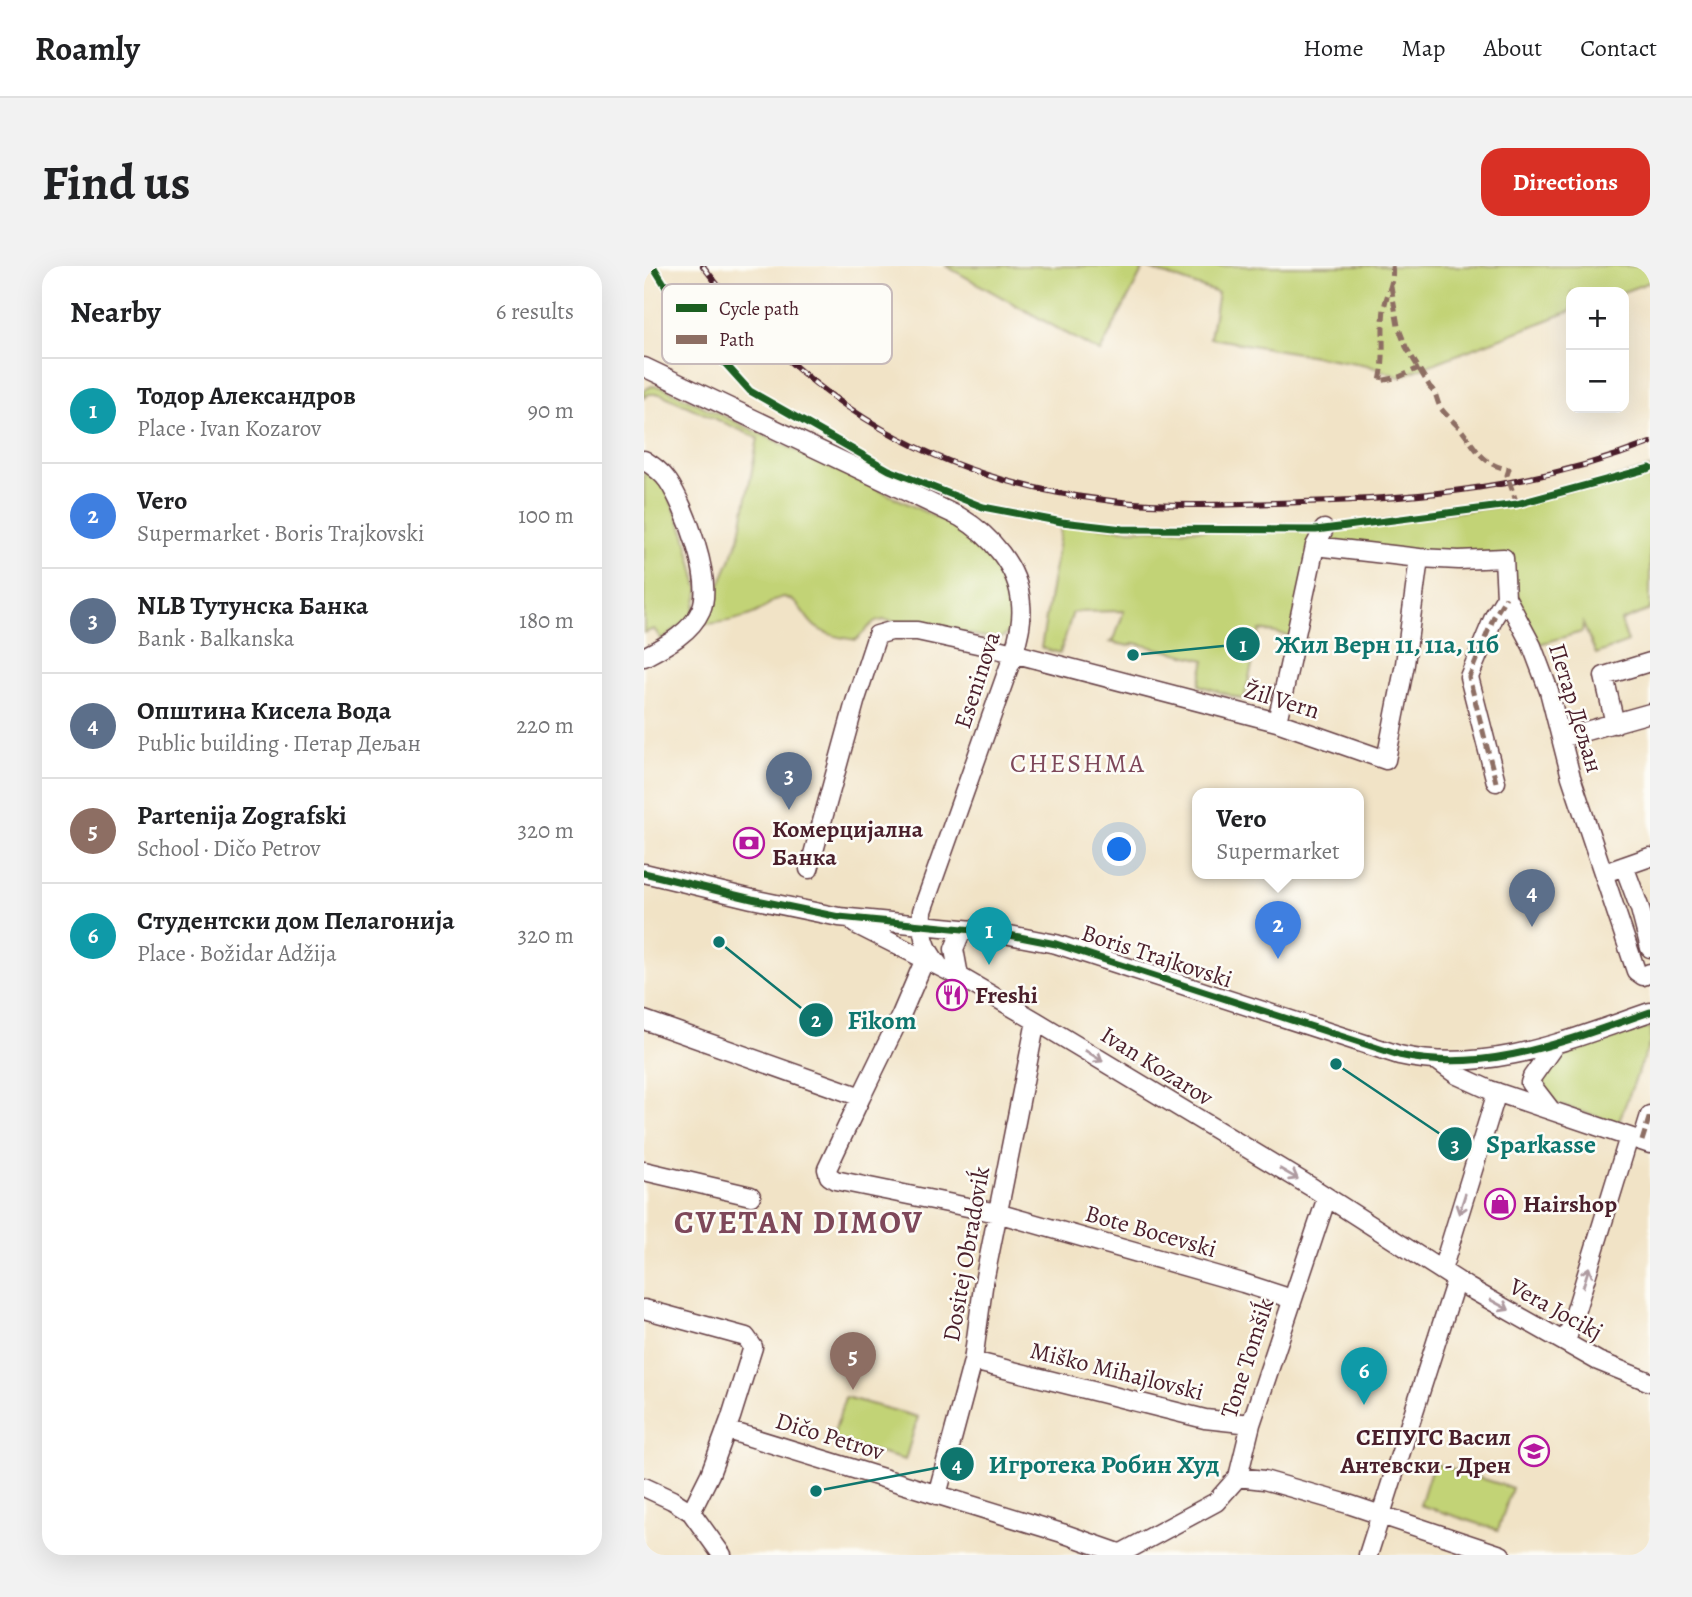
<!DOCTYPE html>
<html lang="en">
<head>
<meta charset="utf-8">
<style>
  body { margin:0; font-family:Alegreya,serif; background:#f2f2f2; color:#202124 }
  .controls { position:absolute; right:21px; top:21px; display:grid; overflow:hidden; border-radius:14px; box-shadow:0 7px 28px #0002 }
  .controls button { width:63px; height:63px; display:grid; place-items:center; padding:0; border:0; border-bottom:2px solid #e0e0e0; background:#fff; color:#202124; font:35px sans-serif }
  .you { position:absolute; left:476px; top:584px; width:24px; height:24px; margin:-18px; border:5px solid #fff; border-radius:50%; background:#1a73e8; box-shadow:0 0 0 10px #1a73e833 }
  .badge { display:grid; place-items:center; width:46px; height:46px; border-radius:50%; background:#d93025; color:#fff; font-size:23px; font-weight:700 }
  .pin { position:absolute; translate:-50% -58px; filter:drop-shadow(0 2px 4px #0008) }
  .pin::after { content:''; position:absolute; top:37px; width:24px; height:21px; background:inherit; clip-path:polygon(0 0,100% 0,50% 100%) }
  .popup { position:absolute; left:548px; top:522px; width:172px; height:91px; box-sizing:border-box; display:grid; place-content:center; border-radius:14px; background:#fff; filter:drop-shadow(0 2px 5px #0005); font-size:23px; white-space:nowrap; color:#757577 }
  .popup b { font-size:26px; color:#202124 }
  .popup::after { content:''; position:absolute; left:50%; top:100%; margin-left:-14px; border:14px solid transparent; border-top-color:#fff }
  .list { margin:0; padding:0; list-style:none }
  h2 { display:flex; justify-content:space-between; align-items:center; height:91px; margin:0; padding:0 28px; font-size:30px }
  h2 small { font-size:23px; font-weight:400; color:#757577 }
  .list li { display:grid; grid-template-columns:46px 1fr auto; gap:21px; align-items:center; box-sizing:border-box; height:105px; padding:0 28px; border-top:2px solid #e0e0e0 }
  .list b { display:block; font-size:26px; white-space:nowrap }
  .list p { margin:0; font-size:23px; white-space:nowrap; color:#757577 }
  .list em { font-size:23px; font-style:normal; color:#757577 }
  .map { position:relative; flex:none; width:1006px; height:1289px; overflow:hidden; border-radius:21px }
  header { display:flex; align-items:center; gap:42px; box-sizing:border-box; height:98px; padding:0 35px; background:#fff; border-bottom:2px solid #e0e0e0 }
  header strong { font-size:33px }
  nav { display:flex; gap:38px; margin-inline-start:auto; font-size:24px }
  .intro { display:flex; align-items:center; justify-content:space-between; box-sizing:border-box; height:168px; padding:0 42px }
  h1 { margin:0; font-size:49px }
  .button { padding:18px 32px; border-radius:21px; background:#d93025; color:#fff; font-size:24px; font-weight:700 }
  main { display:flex; gap:42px; padding:0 42px }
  aside { flex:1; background:#fff; border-radius:21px; box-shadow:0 7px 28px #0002 }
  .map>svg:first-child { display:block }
</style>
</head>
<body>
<header>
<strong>Roamly</strong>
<nav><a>Home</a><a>Map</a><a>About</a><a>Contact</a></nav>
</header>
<div class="intro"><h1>Find us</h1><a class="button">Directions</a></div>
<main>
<aside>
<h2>Nearby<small>6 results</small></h2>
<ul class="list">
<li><span class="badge" style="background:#0f9aa8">1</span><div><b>Тодор Александров</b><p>Place · Ivan Kozarov</p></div><em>90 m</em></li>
<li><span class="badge" style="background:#3f7fe0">2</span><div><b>Vero</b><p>Supermarket · Boris Trajkovski</p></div><em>100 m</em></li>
<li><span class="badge" style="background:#5c6f8a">3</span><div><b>NLB Тутунска Банка</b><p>Bank · Balkanska</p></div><em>180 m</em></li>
<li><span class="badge" style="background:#5c6f8a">4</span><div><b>Општина Кисела Вода</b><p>Public building · Петар Дељан</p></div><em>220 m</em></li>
<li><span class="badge" style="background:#8d6e63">5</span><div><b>Partenija Zografski</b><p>School · Dičo Petrov</p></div><em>320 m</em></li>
<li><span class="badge" style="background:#0f9aa8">6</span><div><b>Студентски дом Пелагонија</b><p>Place · Božidar Adžija</p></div><em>320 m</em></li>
</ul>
</aside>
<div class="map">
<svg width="1006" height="1289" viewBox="0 0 1006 1289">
  <rect width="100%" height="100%" fill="#fdfcf7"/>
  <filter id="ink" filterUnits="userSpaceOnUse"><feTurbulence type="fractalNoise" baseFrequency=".0143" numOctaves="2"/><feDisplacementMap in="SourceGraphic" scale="14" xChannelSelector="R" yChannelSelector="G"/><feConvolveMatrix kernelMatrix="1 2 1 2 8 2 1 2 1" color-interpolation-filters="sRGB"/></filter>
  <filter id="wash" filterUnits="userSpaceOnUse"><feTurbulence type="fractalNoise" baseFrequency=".00686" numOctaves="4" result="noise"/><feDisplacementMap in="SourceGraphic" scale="28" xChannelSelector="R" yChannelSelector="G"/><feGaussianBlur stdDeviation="1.57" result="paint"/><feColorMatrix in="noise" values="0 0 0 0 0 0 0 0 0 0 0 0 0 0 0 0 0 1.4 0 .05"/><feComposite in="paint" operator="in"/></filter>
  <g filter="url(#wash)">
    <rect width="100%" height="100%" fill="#f1e3c6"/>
    <!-- green -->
    <path fill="#c2d376" stroke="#867950" stroke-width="2" d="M 302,0 L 1006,0 L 1006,16 L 979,26 L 927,26 L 927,45 L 755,111 L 723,99 L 566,72 L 574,27 L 500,1 L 456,86 Z
      M 8,120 L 18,121 L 319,264 C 331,273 341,283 350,295 C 360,311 383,367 353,373 L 240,354 L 230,356 L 212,374 C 199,372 185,370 173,362 C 160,353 158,336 140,331 C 130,332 125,339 117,344 C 103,353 72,358 57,358 L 56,353 L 72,328 L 95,273 L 114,172 L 17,128 L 5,128 L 0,132 L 0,124 Z
      M 1006,202 L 1006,344 L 977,355 L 984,376 L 952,388 L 939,358 L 938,366 L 888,380 L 862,331 L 860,292 L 672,280 L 652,371 L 616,364 L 600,434 L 555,419 L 561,394 L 491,377 L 485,380 L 466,376 L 470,374 L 480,345 L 429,346 L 416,387 L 397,382 L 418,256 L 479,263 L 672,264 L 873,238 Z
      M 0,204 L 19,217 L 41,268 L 55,325 L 48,350 L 18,374 L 10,363 L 0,367 Z
      M 1006,761 L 1006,776 L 974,857 L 912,838 L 895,816 L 896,810 L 908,795 L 914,791 Z
      M 201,1131 L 274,1151 L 261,1194 L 188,1174 Z
      M 789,1197 L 868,1222 L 854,1264 L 776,1239 Z"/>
  </g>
  <g filter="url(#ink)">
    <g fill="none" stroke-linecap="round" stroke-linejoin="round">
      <!-- minor casing -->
      <g stroke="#633c42" stroke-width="21">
        <path id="minor" d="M 0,101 L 316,251 C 346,269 375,301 377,338 C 379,355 374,371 370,387 L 278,645 C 277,666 280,682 294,698
          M 0,194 C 9,200 18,206 24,215 C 41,240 70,315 57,344 C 47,367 21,380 0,391
          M 671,280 L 775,292 L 815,294 L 860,292 L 862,331 L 888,380 L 905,425 L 927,511 L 992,705 L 999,710 L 1006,707
          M 633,456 L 671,280 L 680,263
          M 971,458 L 960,410 L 1006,396
          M 917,472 L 1006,447
          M 852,516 L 825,411 L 850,351 L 862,331
          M 980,600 L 996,643 L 1006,682
          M 165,603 L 211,436 L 233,369 L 247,365 L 273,365 L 338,379 L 633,456 L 742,494 L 761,398 L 775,292
          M 969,604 L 1006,591
          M 0,607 L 108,633 L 195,651 L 350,666 L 412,678 L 755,789 C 842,809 924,774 1006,746
          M 211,658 L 318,712 L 392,755 L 669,922 L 825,1022 L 954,1095 L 1006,1116
          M 315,710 L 310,683 L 318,664
          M 0,754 L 217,831 L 257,749 L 281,693
          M 795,796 L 813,809 L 846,824 L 1006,878
          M 217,831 L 183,903 L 185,910 L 191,914 L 353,947 L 599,1017 L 648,1033
          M 906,843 L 886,817 L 888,811 L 910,780
          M 998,875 L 1006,849
          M 0,905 L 107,930
          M 798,1004 L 853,826
          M 0,1043 L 102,1071 L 109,1081 L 87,1151 L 66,1208 L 47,1246
          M 922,1076 L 985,871
          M 329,1095 L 561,1153 L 607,1158
          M 83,1164 L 418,1267 L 475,1287
          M 594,1211 L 620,1214 L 704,1238 L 857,1289
          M 0,1221 L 28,1234 L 47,1246 L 78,1289
          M 293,1229 L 329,1095 L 339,1021 L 392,755
          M 474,1289 L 572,1236 L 594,1211 L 607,1158 L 683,931
          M 724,1289 L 812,1014"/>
      </g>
      <!-- minor -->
      <use href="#minor" stroke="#fff" stroke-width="18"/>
      <!-- rail casing -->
      <g stroke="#4a1f2b" stroke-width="6">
        <path id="rail" d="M 59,0 C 163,139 295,216 468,235 C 530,242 596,238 658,236 C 777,233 895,220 1006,177"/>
      </g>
      <!-- rail -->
      <use href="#rail" stroke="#fdfcf7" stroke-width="3.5" stroke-dasharray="10" stroke-linecap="butt"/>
      <!-- quiet -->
      <path stroke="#8d6e63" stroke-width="5" stroke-dasharray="10 5" stroke-linecap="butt" d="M 748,0 C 751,16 742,28 740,43 C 737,67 742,90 736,115 L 755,111 L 775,102
        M 747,20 L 754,60 L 762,81 L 786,121 C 793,127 792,133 796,141 C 802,150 812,157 819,166 C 833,184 840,200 865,203 L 863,209 L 873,238
        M 852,516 L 825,411 L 850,351 L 862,331
        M 998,875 L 1006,849"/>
      <!-- cycleway casing -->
      <g stroke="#fdfcf7" stroke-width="11">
        <path id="cycleway" d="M 9,0 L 24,24 L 68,83 L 106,125 L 245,204 L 339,241 L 418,256 L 479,263 L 672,264 L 873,238 L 1006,202
          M 0,607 L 108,633 L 195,651 L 350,666 L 412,678 L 755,789 C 842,809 924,774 1006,746"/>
      </g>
      <!-- cycleway -->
      <use href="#cycleway" stroke="#1b5e20" stroke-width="7"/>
    </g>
    <!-- one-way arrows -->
    <defs><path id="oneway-shaft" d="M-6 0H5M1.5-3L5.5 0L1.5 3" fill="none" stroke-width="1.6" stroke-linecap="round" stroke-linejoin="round" transform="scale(1.75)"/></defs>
    <g stroke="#ae9aa0">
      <use href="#oneway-shaft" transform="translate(450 790) rotate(32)"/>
      <use href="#oneway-shaft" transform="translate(645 908) rotate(30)"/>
      <use href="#oneway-shaft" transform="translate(818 938) rotate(108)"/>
      <use href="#oneway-shaft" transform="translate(942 1011) rotate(-73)"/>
      <use href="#oneway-shaft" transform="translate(856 1039) rotate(29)"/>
    </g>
  </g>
  <!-- icons -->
  <defs>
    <g id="bank-ring" transform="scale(1.575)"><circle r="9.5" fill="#fdfcf7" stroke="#b5179e" stroke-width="1.5"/><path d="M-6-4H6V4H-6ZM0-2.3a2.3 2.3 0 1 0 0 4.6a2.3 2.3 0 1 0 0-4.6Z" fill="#b5179e"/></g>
    <g id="restaurant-ring" transform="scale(1.575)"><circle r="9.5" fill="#fdfcf7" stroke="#b5179e" stroke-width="1.5"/><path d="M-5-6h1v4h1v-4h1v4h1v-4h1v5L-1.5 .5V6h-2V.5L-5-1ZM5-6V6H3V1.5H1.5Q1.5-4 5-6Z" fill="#b5179e"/></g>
    <g id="shop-ring" transform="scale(1.575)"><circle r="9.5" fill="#fdfcf7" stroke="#b5179e" stroke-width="1.5"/><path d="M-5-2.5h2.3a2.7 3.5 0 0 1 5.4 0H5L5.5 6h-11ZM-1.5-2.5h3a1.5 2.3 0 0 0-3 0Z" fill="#b5179e"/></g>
    <g id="school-ring" transform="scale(1.575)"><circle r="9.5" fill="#fdfcf7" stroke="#b5179e" stroke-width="1.5"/><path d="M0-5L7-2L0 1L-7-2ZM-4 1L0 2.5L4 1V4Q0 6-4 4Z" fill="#b5179e"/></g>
  </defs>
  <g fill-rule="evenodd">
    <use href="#bank-ring" x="105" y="577"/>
    <use href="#restaurant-ring" x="308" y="729"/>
    <use href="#shop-ring" x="856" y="938"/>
    <use href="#school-ring" x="890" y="1185"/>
  </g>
  <g text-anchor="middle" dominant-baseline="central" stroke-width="5" stroke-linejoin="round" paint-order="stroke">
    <!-- street labels -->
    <g font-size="24" fill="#4a1f2b" stroke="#fdfcf7">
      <text transform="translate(333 414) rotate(-72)">Eseninova</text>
      <text transform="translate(638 434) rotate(17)">Žil Vern</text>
      <text transform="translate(932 442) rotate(73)">Петар Дељан</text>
      <text transform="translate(513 690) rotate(18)">Boris Trajkovski</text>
      <text transform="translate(513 800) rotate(32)">Ivan Kozarov</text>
      <text transform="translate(507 965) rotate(16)">Bote Bocevski</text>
      <text transform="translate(322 988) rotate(-80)">Dositej Obradoviḱ</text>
      <text transform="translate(912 1043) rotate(29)">Vera Jocikj</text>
      <text transform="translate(603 1092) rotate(-72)">Tone Tomšiḱ</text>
      <text transform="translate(473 1105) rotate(14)">Miško Mihajlovski</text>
      <text transform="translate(186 1170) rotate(17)">Dičo Petrov</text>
    </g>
    <!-- poi labels -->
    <g font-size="24" font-weight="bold" fill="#4a1f2b" stroke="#fdfcf7" text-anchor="start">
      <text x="128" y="563">Комерцијална<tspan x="128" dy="28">Банка</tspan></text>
      <text x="331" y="729">Freshi</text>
      <text x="879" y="938">Hairshop</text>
      <text x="867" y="1171" text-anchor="end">СЕПУГС Васил<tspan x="867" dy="28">Антевски - Дрен</tspan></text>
    </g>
    <!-- neighbourhood labels -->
    <g font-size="26" letter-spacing="2" fill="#7e485a" stroke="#fdfcf7">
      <text x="434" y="497">CHESHMA</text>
    </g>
    <!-- district labels -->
    <g font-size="32" font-weight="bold" letter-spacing="2" fill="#7e485a" stroke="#fdfcf7">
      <text x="155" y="956">CVETAN DIMOV</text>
    </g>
  </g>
  <!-- legend -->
  <rect x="18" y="18" width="230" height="80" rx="10" fill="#fdfcf7" stroke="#c7baba" stroke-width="2"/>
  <rect x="32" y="38" width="31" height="8" fill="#1b5e20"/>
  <rect x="32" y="69" width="31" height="9" fill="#8d6e63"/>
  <g font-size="19" fill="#4a1f2b">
    <text x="75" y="49">Cycle path</text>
    <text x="75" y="80">Path</text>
  </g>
  <!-- callouts -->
  <path fill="none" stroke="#0f766e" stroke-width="2.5" d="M489 389L599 378M75 676L172 754M692 798L811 878M172 1225L313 1198"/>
  <g fill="#0f766e" stroke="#fdfcf7" stroke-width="2.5">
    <circle cx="489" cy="389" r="7"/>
    <circle cx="75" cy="676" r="7"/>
    <circle cx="692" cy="798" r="7"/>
    <circle cx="172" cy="1225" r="7"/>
    <circle cx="599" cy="378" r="18"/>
    <circle cx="172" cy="754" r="18"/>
    <circle cx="811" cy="878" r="18"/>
    <circle cx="313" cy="1198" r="18"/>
  </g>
  <g font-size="21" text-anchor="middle" font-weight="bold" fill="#fff">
    <text x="599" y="386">1</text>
    <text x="172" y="761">2</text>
    <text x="811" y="886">3</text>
    <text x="313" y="1206">4</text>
  </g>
  <g font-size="26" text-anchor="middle" font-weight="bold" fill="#0f766e" stroke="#fdfcf7" stroke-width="5" stroke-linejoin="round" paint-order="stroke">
    <text x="743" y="387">Жил Верн 11, 11а, 11б</text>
    <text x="238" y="763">Fikom</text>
    <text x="897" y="887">Sparkasse</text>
    <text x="460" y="1207">Игротека Робин Худ</text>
  </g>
</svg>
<div class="controls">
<button>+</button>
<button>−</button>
</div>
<div class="you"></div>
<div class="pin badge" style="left:345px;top:699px;background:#0f9aa8">1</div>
<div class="pin badge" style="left:634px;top:693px;background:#3f7fe0">2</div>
<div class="popup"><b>Vero</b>Supermarket</div>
<div class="pin badge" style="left:145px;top:544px;background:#5c6f8a">3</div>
<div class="pin badge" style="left:888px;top:661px;background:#5c6f8a">4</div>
<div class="pin badge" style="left:209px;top:1124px;background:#8d6e63">5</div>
<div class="pin badge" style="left:720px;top:1139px;background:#0f9aa8">6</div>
</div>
</main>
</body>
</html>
